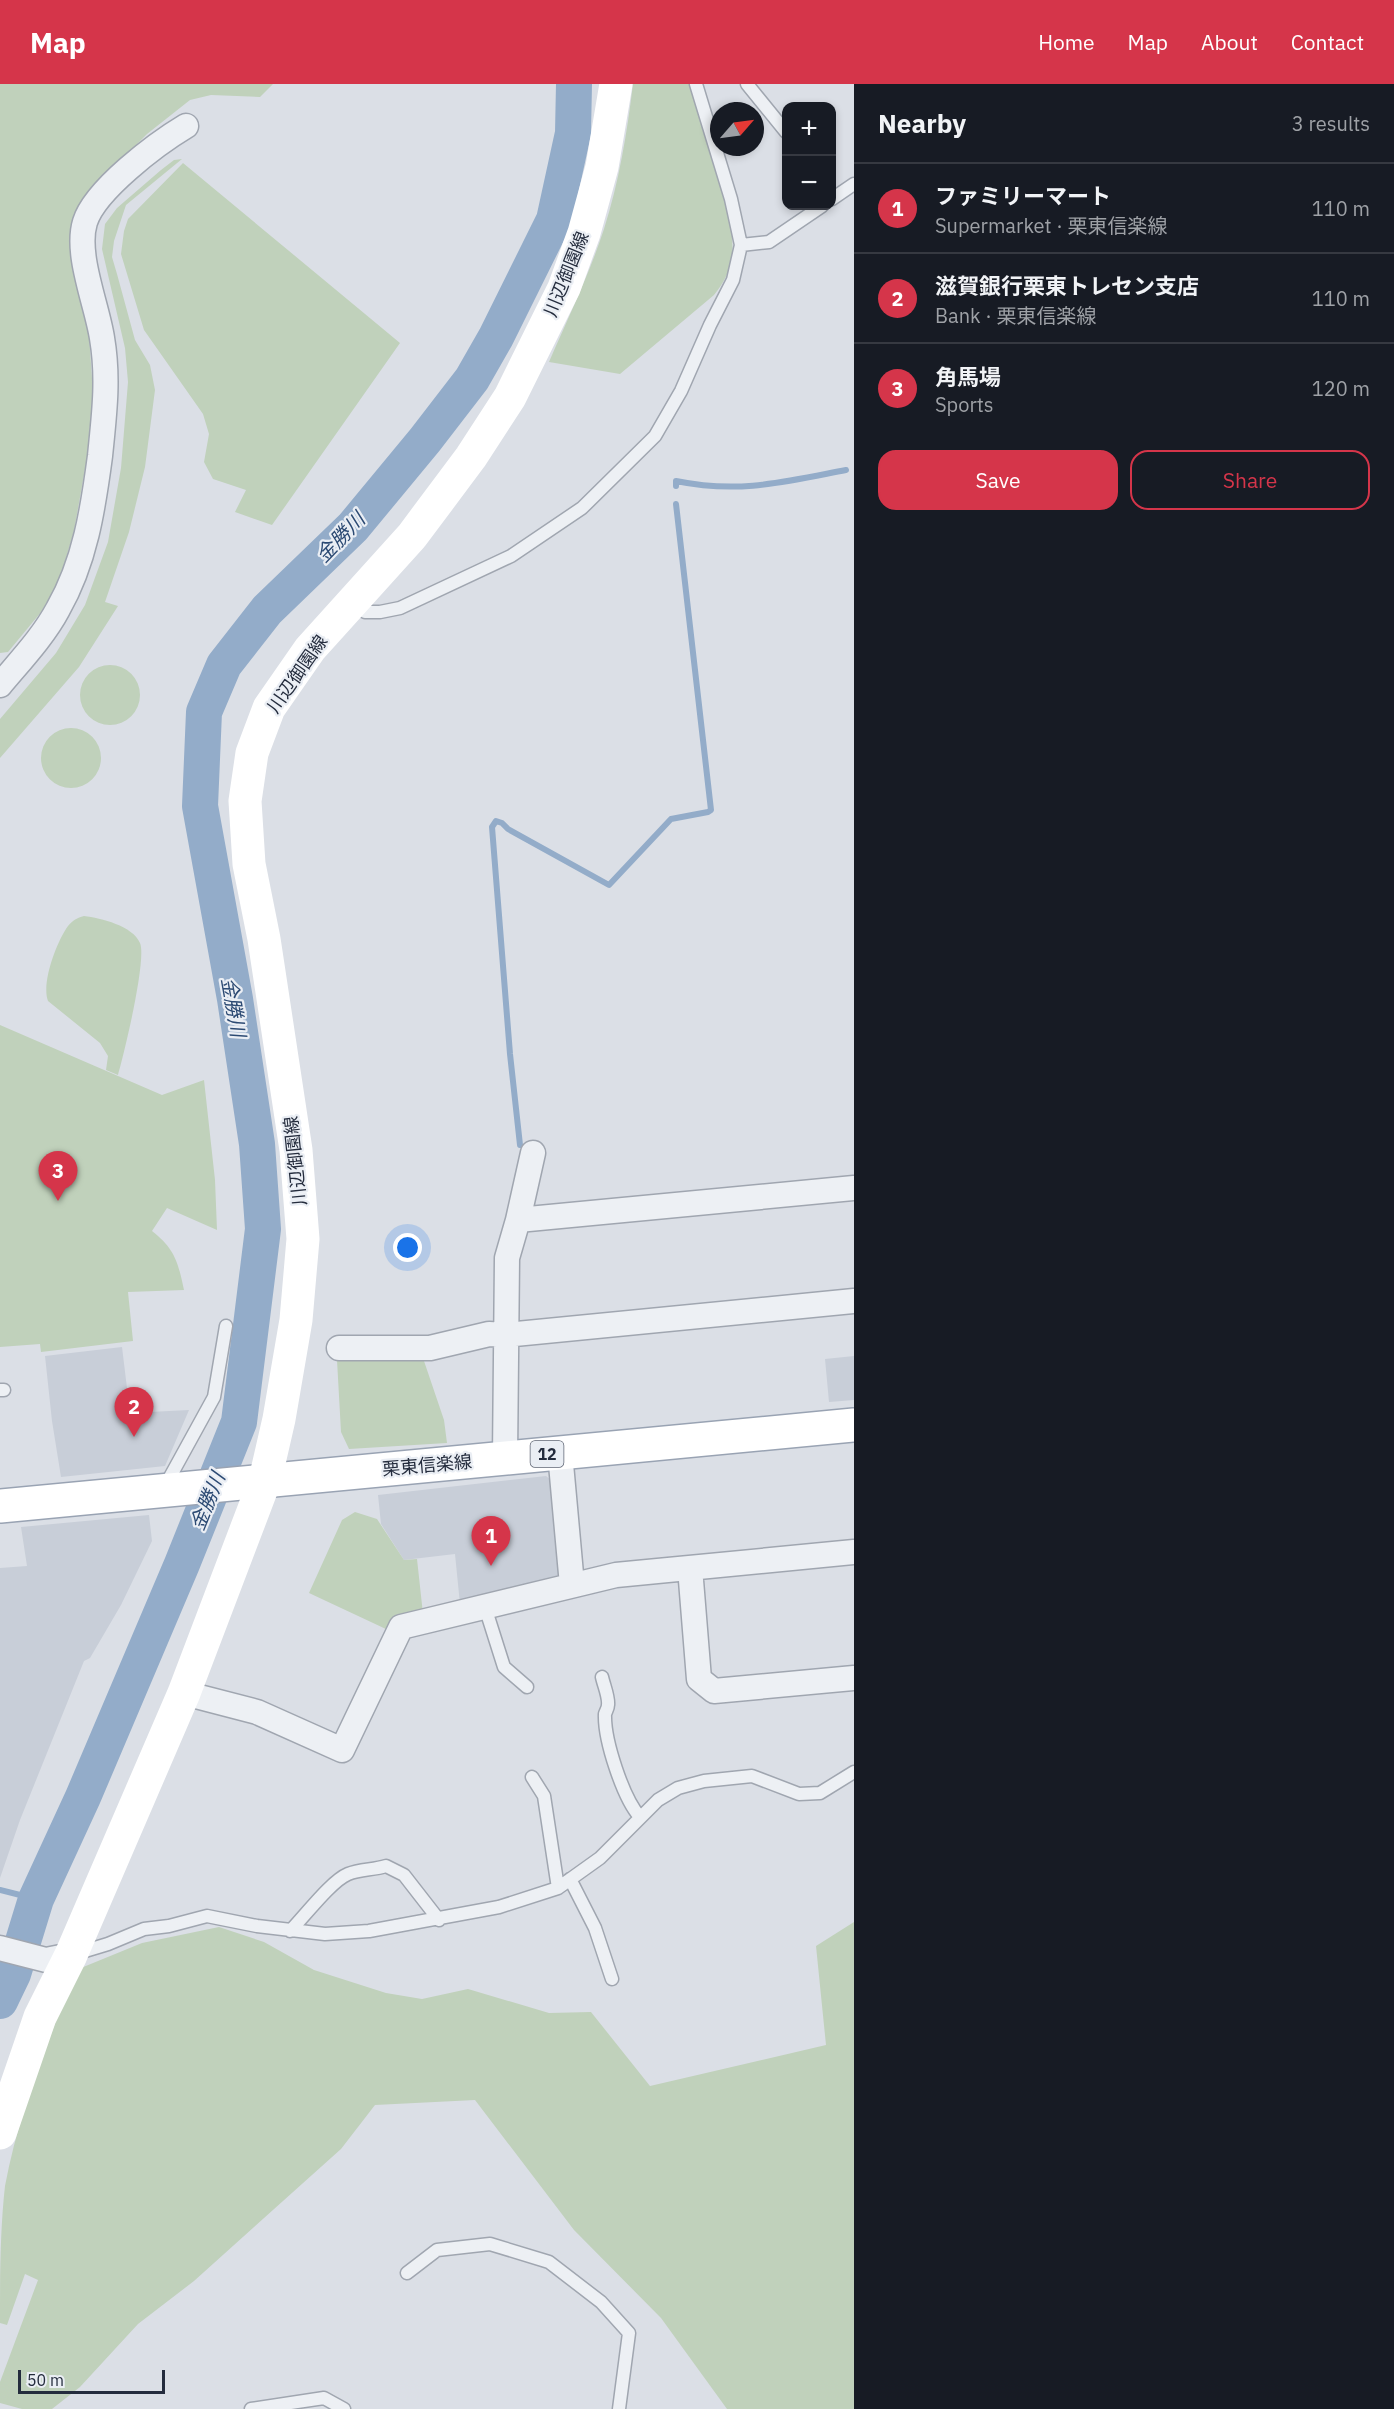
<!DOCTYPE html>
<html lang="en">
<head>
<meta charset="utf-8">
<style>
  body { margin:0; font-family:"IBM Plex Sans","Noto Sans JP",sans-serif; background:#20242c; color:#f1f3f6 }
  .controls { position:absolute; right:18px; top:18px; display:grid; overflow:hidden; border-radius:12px; box-shadow:0 3px 9px #0003 }
  .controls button { width:54px; height:54px; display:grid; place-items:center; padding:0; border:0; border-bottom:2px solid #363941; background:#171b24; color:#f1f3f6; font:30px sans-serif }
  .compass { position:absolute; left:710px; top:18px; width:54px; height:54px; border-radius:50%; background:#171b24; box-shadow:0 3px 9px #0003; rotate:62deg }
  .scale { position:absolute; left:18px; bottom:15px; width:147px; box-sizing:border-box; padding-left:6px; border:3px solid #242c3d; border-top:0; font-size:16px; line-height:21px; white-space:nowrap; color:#242c3d; -webkit-text-stroke:4px #eaeef4; paint-order:stroke }
  .you { position:absolute; left:408px; top:1164px; width:21px; height:21px; margin:-15px; border:4px solid #fff; border-radius:50%; background:#1a73e8; box-shadow:0 0 0 9px #1a73e833 }
  .badge { display:grid; place-items:center; width:39px; height:39px; border-radius:50%; background:#d5354a; color:#fff; font-size:20px; font-weight:700 }
  .pin { position:absolute; translate:-50% -50px; filter:drop-shadow(0 2px 3px #0008) }
  .pin::after { content:''; position:absolute; top:32px; width:21px; height:18px; background:inherit; clip-path:polygon(0 0,100% 0,50% 100%) }
  .list { margin:0; padding:0; list-style:none }
  h2 { display:flex; justify-content:space-between; align-items:center; height:78px; margin:0; padding:0 24px; font-size:26px }
  h2 small { font-size:20px; font-weight:400; color:#9ea1a6 }
  .list li { display:grid; grid-template-columns:39px 1fr auto; gap:18px; align-items:center; box-sizing:border-box; height:90px; padding:0 24px; border-top:2px solid #363941 }
  .list b { display:block; font-size:22px; white-space:nowrap }
  .list p { margin:0; font-size:20px; white-space:nowrap; color:#9ea1a6 }
  .list em { font-size:20px; font-style:normal; color:#9ea1a6 }
  .actions { display:flex; gap:12px; padding:18px 24px }
  .actions a { flex:1; padding:14px 0; border:2px solid #d5354a; border-radius:18px; text-align:center; font-size:21px; color:#d5354a }
  .actions .main { background:#d5354a; color:#fff }
  .map { position:relative; flex:none; width:854px; height:2325px; overflow:hidden }
  header { display:flex; align-items:center; gap:36px; box-sizing:border-box; height:84px; padding:0 30px; background:#d5354a; color:#fff }
  header strong { font-size:28px }
  nav { display:flex; gap:33px; margin-inline-start:auto; font-size:21px }
  main { display:flex }
  aside { flex:1; background:#171b24 }
  .map>svg:first-child { display:block }
</style>
</head>
<body>
<header>
<strong>Map</strong>
<nav><a>Home</a><a>Map</a><a>About</a><a>Contact</a></nav>
</header>
<main>
<div class="map">
<svg width="854" height="2325" viewBox="0 0 854 2325">
  <rect width="100%" height="100%" fill="#dbdfe6"/>
  <!-- built -->
  <path fill="#c8ced8" d="M 122,1263 L 130,1329 L 189,1326 L 165,1382 L 61,1393 L 52,1337 L 45,1272 Z
    M 854,1272 L 854,1316 L 829,1318 L 825,1275 Z
    M 546,1392 L 553,1398 L 562,1490 L 558,1497 L 460,1520 L 455,1470 L 404,1476 L 381,1440 L 378,1411 Z
    M 149,1431 L 152,1457 L 121,1521 L 90,1574 L 84,1577 L 20,1736 L 0,1794 L 0,1484 L 27,1482 L 21,1443 Z"/>
  <!-- green -->
  <path fill="#c0d1bb" d="M 0,0 L 273,0 L 260,13 L 211,11 L 190,16 L 147,50 L 83,115 L 72,150 L 88,236 L 93,309 L 87,374 L 74,447 L 60,494 L 42,527 L 8,568 L 0,569 Z
    M 633,0 L 690,0 C 705,48 737,124 732,174 C 730,187 723,200 714,211 L 620,290 L 549,278 C 568,234 589,191 604,145 C 619,98 627,49 633,0 Z
    M 182,75 L 126,121 L 114,157 L 112,173 L 117,190 L 135,256 L 150,281 L 155,306 L 145,383 L 129,448 L 105,518 L 118,522 L 79,583 L 0,674 L 0,635 L 56,569 L 85,521 L 108,458 L 121,384 L 128,298 L 125,264 L 102,165 L 105,140 L 117,124 L 161,86 L 174,76 Z
    M 183,79 L 400,259 L 272,441 L 235,428 L 246,406 L 213,395 L 204,378 L 209,350 L 203,330 L 144,246 L 121,170 L 124,147 L 128,135 Z
    M80 611a30 30 0 1 1 60 0a30 30 0 1 1-60 0Z
    M41 674a30 30 0 1 1 60 0a30 30 0 1 1-60 0Z
    M 84,832 C 101,834 133,842 140,859 C 147,875 124,970 118,991 L 106,986 L 108,972 L 100,959 L 48,917 C 41,899 57,857 68,842 C 73,836 77,834 84,832 Z
    M 0,941 L 162,1011 L 204,996 L 215,1096 L 217,1146 L 167,1124 L 152,1147 C 175,1165 178,1178 184,1206 L 128,1208 L 133,1257 L 41,1268 L 40,1260 L 0,1263 Z
    M 337,1276 L 424,1277 L 444,1336 L 447,1359 L 349,1365 L 341,1348 Z
    M 355,1428 L 377,1435 L 404,1476 L 417,1475 L 423,1530 L 388,1546 L 309,1509 L 342,1436 Z
    M 854,1838 L 854,2325 L 727,2325 L 661,2234 L 574,2146 L 475,2016 L 375,2021 L 341,2065 L 194,2197 L 138,2240 L 80,2303 L 52,2325 L 22,2325 L 0,2319 L 0,2298 L 38,2196 L 25,2190 L 7,2241 L 0,2239 C 0,2194 0,2147 5,2102 C 19,2027 48,1957 76,1886 L 142,1859 L 219,1843 L 264,1858 L 314,1886 L 386,1909 L 422,1915 L 468,1905 L 549,1929 L 591,1928 L 650,2002 L 826,1961 L 816,1862 Z"/>
  <g fill="none" stroke-linecap="round" stroke-linejoin="round">
    <!-- stream -->
    <path stroke="#93acc9" stroke-width="6" d="M 676,402 L 676,397 C 739,410 784,398 846,386
      M 520,1061 L 510,970 L 492,743 L 496,737 L 502,739 L 508,745 L 609,801 L 671,735 L 708,728 L 711,726 L 676,420
      M 0,1806 L 36,1815"/>
    <!-- river -->
    <path stroke="#93acc9" stroke-width="36" d="M 0,1917 L 13,1890 L 36,1815 L 83,1713 L 182,1480 L 239,1338 L 263,1145 L 257,1060 L 235,915 L 200,722 L 204,628 L 224,581 L 267,526 L 353,443 L 425,356 L 472,295 L 496,253 L 554,136 L 573,49 L 574,0"/>
    <!-- lane casing -->
    <g stroke="#a0a6b0" stroke-width="15">
      <path id="lane" d="M 747,0 L 786,48
        M 832,115 L 854,100
        M 741,161 L 769,158 L 822,122
        M 352,521 L 365,528 L 380,528 L 400,524 L 511,472 L 582,424 L 655,352 L 681,307 L 710,241 L 733,196 L 741,161 L 731,115 L 696,0
        M 0,1306 L 4,1306
        M 164,1404 L 214,1313 L 226,1242
        M 485,1523 L 504,1583 L 527,1603
        M 602,1593 C 604,1602 609,1613 608,1621 C 608,1624 606,1627 605,1630 C 604,1656 623,1714 640,1733
        M 532,1693 L 544,1712 L 558,1804
        M 570,1795 L 595,1844 L 612,1895
        M 290,1847 C 304,1833 331,1797 348,1790 C 360,1785 374,1786 386,1782 L 404,1791 L 439,1836
        M 75,1870 L 108,1860 L 144,1845 L 169,1842 L 207,1832 L 257,1842 L 325,1850 L 369,1847 L 499,1823 L 558,1804 L 600,1774 L 658,1716 L 678,1704 L 704,1697 L 752,1692 L 799,1710 L 820,1709 L 854,1688
        M 407,2189 L 437,2166 L 490,2160 L 549,2178 L 601,2218 L 629,2249 L 619,2325
        M 251,2325 L 324,2314 L 344,2325"/>
    </g>
    <!-- street casing -->
    <g stroke="#a0a6b0" stroke-width="27">
      <path id="street" d="M 0,601 C 20,577 43,553 58,525 C 85,478 93,425 100,372 C 104,332 109,295 102,254 C 97,221 75,170 85,138 C 95,106 156,60 186,42
        M 518,1136 L 533,1069
        M 339,1264 L 430,1264 L 489,1250 L 506,1251 L 854,1217
        M 560,1369 L 572,1501
        M 505,1374 L 507,1174 L 518,1136 L 854,1104
        M 690,1484 L 699,1595 L 714,1607 L 854,1594
        M 184,1609 L 257,1628 L 342,1666 L 401,1543 L 616,1491 L 854,1468
        M 0,1864 L 46,1876 L 71,1871"/>
    </g>
    <!-- primary casing -->
    <g stroke="#99a3b3" stroke-width="36">
      <path id="primary" d="M 0,1422 L 854,1341"/>
    </g>
    <!-- lane -->
    <use href="#lane" stroke="#edf0f4" stroke-width="12"/>
    <!-- street -->
    <use href="#street" stroke="#edf0f4" stroke-width="24"/>
    <!-- secondary -->
    <path stroke="#fff" stroke-width="33" d="M 0,2049 L 40,1933 L 71,1871 L 184,1609 L 265,1396 L 279,1335 L 296,1236 L 303,1155 L 296,1066 L 264,855 L 249,780 L 245,717 L 252,669 L 269,624 L 310,565 L 412,452 L 471,373 L 510,313 L 564,204 L 584,149 L 602,83 L 616,0"/>
    <!-- primary -->
    <use href="#primary" stroke="#fff" stroke-width="33"/>
  </g>
  <g text-anchor="middle" dominant-baseline="central" stroke-width="4.5" stroke-linejoin="round" paint-order="stroke">
    <!-- shield labels -->
    <rect fill="#eaeef4" stroke="#5f6674" stroke-width="1.5" x="530.5" y="1357" width="33" height="26" rx="4.5"/>
    <g font-size="16" font-weight="bold" fill="#242c3d">
      <text x="547" y="1370">12</text>
    </g>
    <!-- street labels -->
    <g font-size="18" fill="#242c3d" stroke="#eaeef4">
      <text transform="translate(566 190) rotate(-68)">川辺御園線</text>
      <text transform="translate(297 590) rotate(-55)">川辺御園線</text>
      <text transform="translate(295 1077) rotate(-96)">川辺御園線</text>
      <text transform="translate(427 1381) rotate(-5)">栗東信楽線</text>
    </g>
    <!-- water labels -->
    <g font-size="20" font-style="italic" fill="#2c4a73" stroke="#eaeef4">
      <text transform="translate(340 453) rotate(-46)">金勝川</text>
      <text transform="translate(234 923) rotate(80)">金勝川</text>
      <text transform="translate(207 1417) rotate(-68)">金勝川</text>
    </g>
  </g>
</svg>
<div class="controls">
<button>+</button>
<button>−</button>
</div>
<svg class="compass" viewBox="-18 -18 36 36"><path d="M0-13l5 13h-10z" fill="#e53935"/><path d="M0 13l5-13h-10z" fill="#9ea1a6"/></svg>
<div class="scale">50 m</div>
<div class="you"></div>
<div class="pin badge" style="left:491px;top:1482px">1</div>
<div class="pin badge" style="left:134px;top:1353px">2</div>
<div class="pin badge" style="left:58px;top:1117px">3</div>
</div>
<aside>
<h2>Nearby<small>3 results</small></h2>
<ul class="list">
<li><span class="badge">1</span><div><b>ファミリーマート</b><p>Supermarket · 栗東信楽線</p></div><em>110 m</em></li>
<li><span class="badge">2</span><div><b>滋賀銀行栗東トレセン支店</b><p>Bank · 栗東信楽線</p></div><em>110 m</em></li>
<li><span class="badge">3</span><div><b>角馬場</b><p>Sports</p></div><em>120 m</em></li>
</ul>
<div class="actions"><a class="main">Save</a><a>Share</a></div>
</aside>
</main>
</body>
</html>
